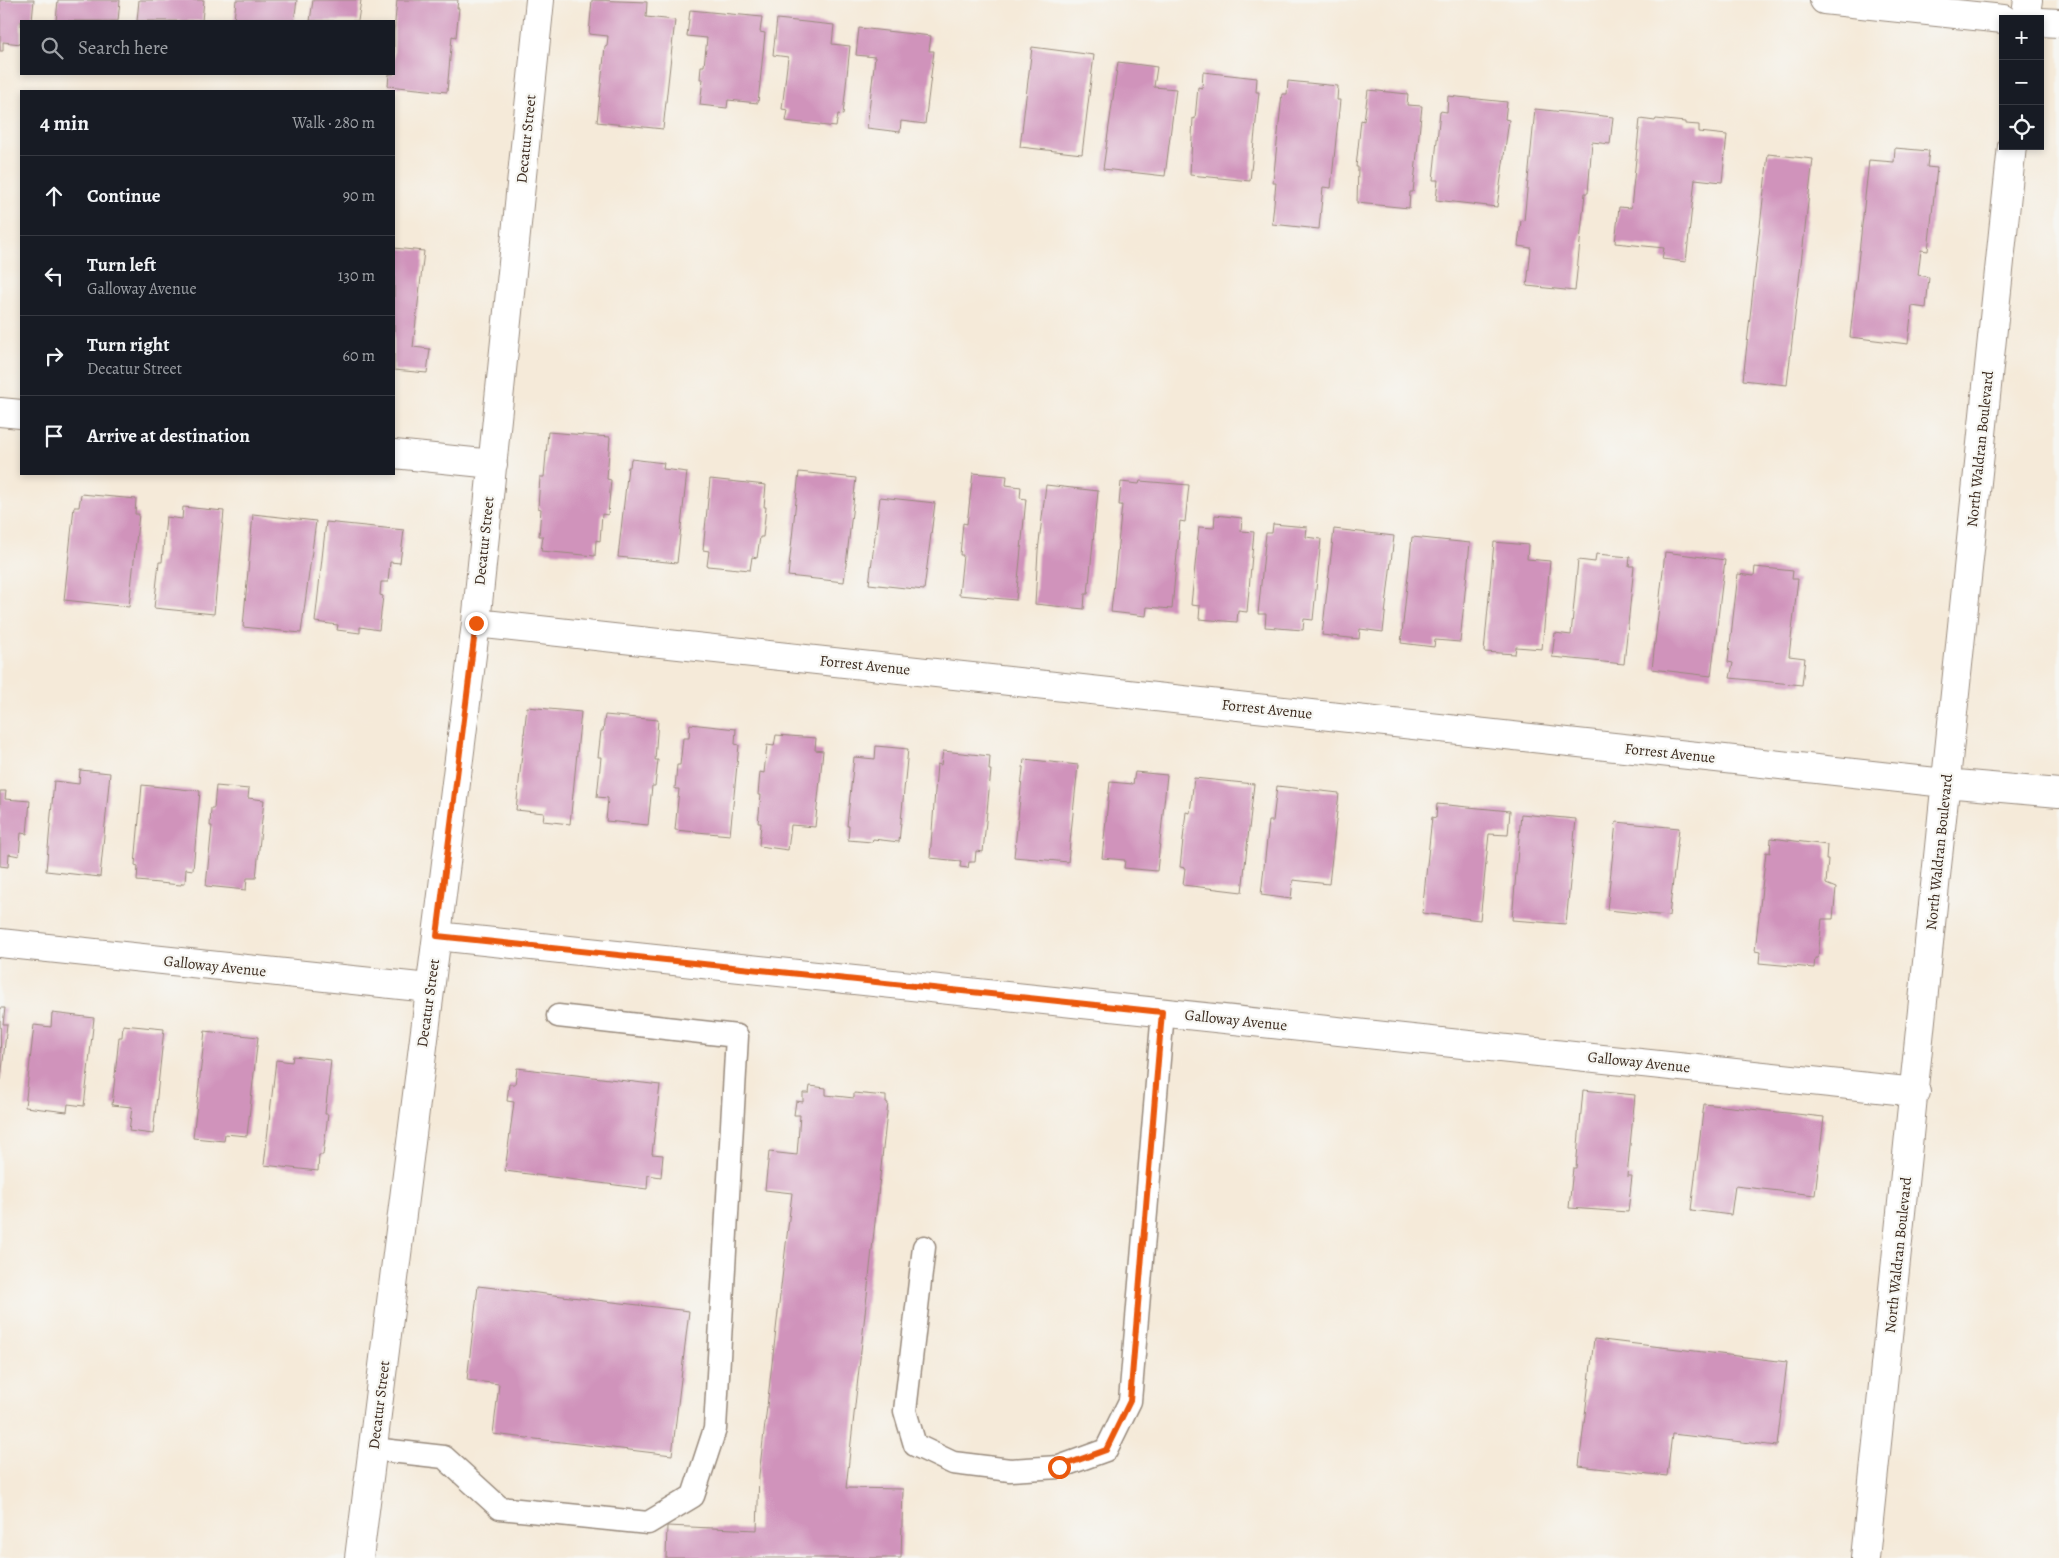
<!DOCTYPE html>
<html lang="en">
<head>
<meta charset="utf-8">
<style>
  body { margin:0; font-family:Alegreya,serif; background:#20242c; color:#f1f3f6 }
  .controls { position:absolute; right:15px; top:15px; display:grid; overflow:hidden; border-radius:0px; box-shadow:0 2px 8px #0003 }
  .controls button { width:45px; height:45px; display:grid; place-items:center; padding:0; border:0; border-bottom:1px solid #363941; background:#171b24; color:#f1f3f6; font:25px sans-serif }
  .stop { position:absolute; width:15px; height:15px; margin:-11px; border:4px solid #ea580c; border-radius:50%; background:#fff }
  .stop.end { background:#ea580c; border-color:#fff; box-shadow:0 1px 5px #0008 }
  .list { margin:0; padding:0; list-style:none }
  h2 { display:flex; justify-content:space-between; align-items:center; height:65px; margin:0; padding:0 20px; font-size:21px }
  h2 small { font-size:16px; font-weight:400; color:#9ea1a6 }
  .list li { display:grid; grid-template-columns:32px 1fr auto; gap:15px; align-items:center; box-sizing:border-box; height:80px; padding:0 20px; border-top:1px solid #363941 }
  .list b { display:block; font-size:19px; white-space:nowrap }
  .list p { margin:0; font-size:16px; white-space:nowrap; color:#9ea1a6 }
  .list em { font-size:16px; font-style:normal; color:#9ea1a6 }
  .icon { flex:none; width:28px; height:28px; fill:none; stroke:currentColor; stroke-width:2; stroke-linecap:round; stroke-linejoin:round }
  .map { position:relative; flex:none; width:2059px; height:1558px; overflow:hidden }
  .search { position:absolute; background:#171b24; box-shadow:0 2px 8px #0003; left:20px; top:20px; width:375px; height:55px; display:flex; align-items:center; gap:12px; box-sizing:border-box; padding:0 18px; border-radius:0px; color:#9ea1a6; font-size:19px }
  .panel { position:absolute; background:#171b24; box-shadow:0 2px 8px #0003; left:20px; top:90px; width:375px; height:385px; border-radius:0px }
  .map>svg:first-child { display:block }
</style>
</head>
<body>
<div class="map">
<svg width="2059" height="1558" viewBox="0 0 2059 1558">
  <rect width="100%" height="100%" fill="#f6f6f2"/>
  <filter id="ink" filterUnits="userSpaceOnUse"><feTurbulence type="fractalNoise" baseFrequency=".02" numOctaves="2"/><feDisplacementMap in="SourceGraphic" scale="10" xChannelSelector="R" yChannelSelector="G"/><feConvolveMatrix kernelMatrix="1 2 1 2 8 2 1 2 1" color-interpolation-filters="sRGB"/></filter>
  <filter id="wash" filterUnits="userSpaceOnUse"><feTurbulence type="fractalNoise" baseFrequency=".0096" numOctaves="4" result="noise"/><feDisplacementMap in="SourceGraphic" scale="20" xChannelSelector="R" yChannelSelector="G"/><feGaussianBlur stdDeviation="1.12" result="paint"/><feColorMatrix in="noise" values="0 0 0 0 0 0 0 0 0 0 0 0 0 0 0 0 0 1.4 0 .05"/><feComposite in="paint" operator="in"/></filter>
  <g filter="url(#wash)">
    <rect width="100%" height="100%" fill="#f5ead9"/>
    <g id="blocks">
      <!-- building -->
      <path fill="#d093bb" d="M 0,0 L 34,0 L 32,21 L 21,21 L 21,44 L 3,42 L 3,51 L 0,51 Z
        M 58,0 L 120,0 L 118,21 L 56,21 Z
        M 139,0 L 204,0 L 202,21 L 137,21 Z
        M 236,0 L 297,0 L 294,21 L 234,21 Z
        M 313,0 L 361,0 L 358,21 L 310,21 Z
        M 397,0 L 458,0 L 457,8 L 459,8 L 456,37 L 452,36 L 447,92 L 388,86 L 389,74 L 394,74 L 394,32 Z
        M 592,0 L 647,2 L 646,17 L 675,20 L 663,129 L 597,122 L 605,47 L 607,46 L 608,36 L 589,34 Z
        M 690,10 L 762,17 L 760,32 L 765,33 L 758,103 L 728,100 L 727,108 L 700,105 L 703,79 L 700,79 L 701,66 L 704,66 L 707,38 L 687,36 Z
        M 777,19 L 834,25 L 832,44 L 850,46 L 843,115 L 838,114 L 836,127 L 786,121 L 788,110 L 782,109 L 788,57 L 773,55 Z
        M 859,28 L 931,36 L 929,51 L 934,51 L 925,124 L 901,121 L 900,132 L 867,128 L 875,57 L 856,55 Z
        M 1032,47 L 1094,55 L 1082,154 L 1020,147 Z
        M 1118,62 L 1157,67 L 1154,87 L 1176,89 L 1165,176 L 1103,169 Z
        M 1203,72 L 1257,78 L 1256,92 L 1259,92 L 1250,181 L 1190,175 L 1193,118 L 1195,119 L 1198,87 L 1202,88 Z
        M 1288,81 L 1338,86 L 1337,100 L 1340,100 L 1331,188 L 1323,187 L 1319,229 L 1272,224 L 1276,183 L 1273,183 L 1282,94 L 1287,94 Z
        M 1368,90 L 1408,94 L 1407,105 L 1422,106 L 1413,192 L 1410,192 L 1409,208 L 1357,203 L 1358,167 L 1356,167 L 1361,120 L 1364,121 Z
        M 1448,96 L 1507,102 L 1505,119 L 1509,120 L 1497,207 L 1436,200 L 1438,180 L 1433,180 L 1440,111 L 1447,112 Z
        M 1535,109 L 1613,117 L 1610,144 L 1592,142 L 1588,193 L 1585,193 L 1575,291 L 1527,286 L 1531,248 L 1518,246 L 1521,220 L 1524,221 Z
        M 1640,119 L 1655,121 L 1656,119 L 1685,122 L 1685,124 L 1699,125 L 1699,132 L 1727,135 L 1722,182 L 1695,179 L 1686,262 L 1662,259 L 1664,248 L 1615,243 L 1619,207 L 1631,208 Z
        M 1895,148 L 1929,151 L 1927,167 L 1937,168 L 1928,251 L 1921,250 L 1918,275 L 1929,277 L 1926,308 L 1912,306 L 1908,344 L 1850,337 L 1869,160 L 1894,162 Z
        M 1768,154 L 1813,159 L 1787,385 L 1743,380 Z
        M 394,248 L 424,251 L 413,347 L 430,349 L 427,373 L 394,370 Z
        M 548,432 L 610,437 L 607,479 L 611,480 L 608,515 L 602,514 L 600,541 L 596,540 L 595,556 L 541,551 L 543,536 L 539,536 L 541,509 L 538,508 L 540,477 L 544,477 Z
        M 631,459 L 664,463 L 663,469 L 687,472 L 677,563 L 618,557 L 628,467 L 630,467 Z
        M 799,472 L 856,478 L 844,582 L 788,576 Z
        M 973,473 L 1007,476 L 1006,485 L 1021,487 L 1020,498 L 1026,499 L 1016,600 L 959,595 L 963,555 L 960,555 L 963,523 L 967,524 Z
        M 710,479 L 766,485 L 764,507 L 766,507 L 763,537 L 760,537 L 757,558 L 752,557 L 750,570 L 707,566 L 709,551 L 703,550 Z
        M 1140,481 L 1189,485 L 1185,522 L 1180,521 L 1172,609 L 1147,607 L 1146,616 L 1111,612 L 1122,505 L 1119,505 L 1121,482 L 1139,484 Z
        M 1046,485 L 1098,491 L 1088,594 L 1085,594 L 1084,609 L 1035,604 L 1038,551 Z
        M 81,494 L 136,499 L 135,514 L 139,514 L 129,607 L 64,600 L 74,507 L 79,507 Z
        M 880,497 L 935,503 L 924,590 L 869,584 Z
        M 183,507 L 224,511 L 214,614 L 154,608 L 159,562 L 162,562 L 166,517 L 182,519 Z
        M 253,514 L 316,521 L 301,633 L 243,627 Z
        M 1215,515 L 1242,518 L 1241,531 L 1254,532 L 1247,612 L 1238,611 L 1237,622 L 1199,619 L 1200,606 L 1191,605 L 1199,527 L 1214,528 Z
        M 326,522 L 404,530 L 400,563 L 390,562 L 388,582 L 381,582 L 380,595 L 383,596 L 379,630 L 360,627 L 360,633 L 337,630 L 338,625 L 315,622 Z
        M 1273,524 L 1307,527 L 1306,537 L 1321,539 L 1313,620 L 1304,619 L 1303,630 L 1265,627 L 1266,614 L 1258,614 L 1266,533 L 1272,533 Z
        M 1334,529 L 1394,536 L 1383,632 L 1360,629 L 1359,639 L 1322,635 Z
        M 1412,537 L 1470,543 L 1460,642 L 1435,640 L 1434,647 L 1401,643 Z
        M 1494,542 L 1528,545 L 1527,559 L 1550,561 L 1542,649 L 1516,647 L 1515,654 L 1484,652 Z
        M 1665,552 L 1725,560 L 1711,676 L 1652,669 Z
        M 1596,554 L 1630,557 L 1629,566 L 1634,566 L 1624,664 L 1552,657 L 1555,633 L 1571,635 L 1578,560 L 1595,562 Z
        M 1755,567 L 1793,571 L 1792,579 L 1798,579 L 1789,656 L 1805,658 L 1802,685 L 1730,678 L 1733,663 L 1728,662 L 1738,574 L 1754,576 Z
        M 527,707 L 581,712 L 570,824 L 543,821 L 544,813 L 516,810 Z
        M 605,715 L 658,720 L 655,760 L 658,760 L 655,786 L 652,786 L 648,825 L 606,821 L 608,798 L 597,797 L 601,757 L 598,757 L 601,731 L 603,731 Z
        M 690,724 L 736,729 L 735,744 L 739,745 L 730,835 L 675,830 L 679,789 L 675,789 L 677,765 L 680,765 L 683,738 L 689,738 Z
        M 776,735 L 816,738 L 815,750 L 823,751 L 815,827 L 791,825 L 788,850 L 759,846 L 761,823 L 758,823 L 761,795 L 758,795 L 760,772 L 764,773 L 767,745 L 774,746 Z
        M 876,746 L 908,749 L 899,842 L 873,839 L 872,842 L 848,840 L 849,826 L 847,826 L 854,757 L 875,759 Z
        M 943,751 L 990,756 L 989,770 L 991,770 L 983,852 L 976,851 L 975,862 L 969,862 L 968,868 L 960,867 L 961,861 L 930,858 L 937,764 L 941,765 Z
        M 1024,759 L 1078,765 L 1068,862 L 1014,857 Z
        M 80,770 L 110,773 L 100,877 L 46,871 L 54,781 L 79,784 Z
        M 1135,772 L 1167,775 L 1157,871 L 1124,868 L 1125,860 L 1102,858 L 1110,782 L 1133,784 Z
        M 1194,778 L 1254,784 L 1242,892 L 1183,885 L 1185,868 L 1180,867 L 1186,812 L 1190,813 Z
        M 142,785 L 200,791 L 193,870 L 186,869 L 185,883 L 182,883 L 181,885 L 137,881 L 138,866 L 135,865 Z
        M 216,786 L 249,789 L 248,798 L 264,800 L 256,878 L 247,878 L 246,890 L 206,886 L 212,826 L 210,826 L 211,808 L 214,808 Z
        M 1277,786 L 1339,793 L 1329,884 L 1293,880 L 1291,899 L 1261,895 L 1269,821 L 1273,821 Z
        M 0,791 L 6,791 L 5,799 L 30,801 L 27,834 L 21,833 L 19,856 L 9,854 L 8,867 L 0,866 Z
        M 1437,804 L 1510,811 L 1508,835 L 1489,834 L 1480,920 L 1422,913 L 1432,817 L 1436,818 Z
        M 1521,814 L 1576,819 L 1566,924 L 1512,920 Z
        M 1616,822 L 1679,828 L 1669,916 L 1607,910 Z
        M 1771,838 L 1827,845 L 1826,859 L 1828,859 L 1826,884 L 1836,888 L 1833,919 L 1822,919 L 1818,958 L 1815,958 L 1814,968 L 1759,963 L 1760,952 L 1755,951 L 1766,852 L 1770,853 Z
        M 0,1008 L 5,1008 L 3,1024 L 7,1024 L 1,1080 Z
        M 52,1013 L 94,1018 L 84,1106 L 68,1104 L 67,1112 L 25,1107 L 34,1025 L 51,1027 Z
        M 123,1025 L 164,1029 L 153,1134 L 129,1131 L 132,1107 L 112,1105 L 119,1037 L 122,1037 Z
        M 205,1031 L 258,1037 L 247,1136 L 225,1134 L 224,1141 L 193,1138 Z
        M 293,1056 L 331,1060 L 325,1114 L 328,1114 L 323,1155 L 319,1155 L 318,1171 L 264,1165 L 276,1060 L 292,1062 Z
        M 517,1068 L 660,1085 L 652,1154 L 663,1155 L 661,1177 L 648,1175 L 647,1189 L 505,1171 L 514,1102 L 507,1101 L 509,1084 L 515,1084 Z
        M 810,1086 L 826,1088 L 826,1095 L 854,1098 L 854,1093 L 886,1096 L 886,1102 L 888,1103 L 846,1488 L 903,1489 L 901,1558 L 666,1558 L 667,1526 L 757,1530 L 759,1475 L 792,1193 L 765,1190 L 769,1152 L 797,1155 L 800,1115 L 794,1115 L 796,1101 L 803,1102 L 803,1093 L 809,1093 Z
        M 1583,1090 L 1635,1095 L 1627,1176 L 1632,1176 L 1628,1212 L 1569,1208 L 1573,1168 L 1576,1168 Z
        M 1704,1104 L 1824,1117 L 1815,1195 L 1735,1186 L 1731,1215 L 1691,1210 Z
        M 478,1286 L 689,1311 L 672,1455 L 493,1434 L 499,1384 L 467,1380 Z
        M 1594,1339 L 1787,1362 L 1777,1446 L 1672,1434 L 1667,1476 L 1579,1466 Z"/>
    </g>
  </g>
  <g filter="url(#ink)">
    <use href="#blocks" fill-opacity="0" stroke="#988a7c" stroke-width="1"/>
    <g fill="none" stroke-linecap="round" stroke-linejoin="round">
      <!-- lane casing -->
      <g stroke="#988a7c" stroke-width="25">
        <path id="lane" d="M 924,1247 L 905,1411 L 915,1445 L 953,1463 L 1010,1470 L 1059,1467 L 1106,1450 L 1130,1401 L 1163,1012
          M 373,1449 L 444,1457 L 500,1508 L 648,1523 L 693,1496 L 715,1429 L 737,1036 L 558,1016"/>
      </g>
      <!-- street casing -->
      <g stroke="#988a7c" stroke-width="30">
        <path id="street" d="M 2025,19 L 2028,0
          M 0,412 L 21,414
          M 394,454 L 493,464
          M 476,623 L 1945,783 L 2059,793
          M 437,936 L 1916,1092
          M 0,943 L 429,988
          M 359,1558 L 476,623 L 540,0
          M 1865,1558 C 1916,1088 1963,617 2012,146"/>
      </g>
      <!-- primary casing -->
      <g stroke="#988a7c" stroke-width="30">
        <path id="primary" d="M 1824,0 L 2003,19
          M 2040,22 L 2059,23"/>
      </g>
      <!-- lane -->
      <use href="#lane" stroke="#fff" stroke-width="22"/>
      <!-- street -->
      <use href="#street" stroke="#fff" stroke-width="28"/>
      <!-- primary -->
      <use href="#primary" stroke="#fff" stroke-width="28"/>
    </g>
  </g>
  <g fill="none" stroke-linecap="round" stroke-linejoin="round" filter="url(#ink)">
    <!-- route -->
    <path stroke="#ea580c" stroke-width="6" d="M 476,623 L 437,936 L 1162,1012 L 1130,1401 L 1106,1450 L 1059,1467"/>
  </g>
  <g text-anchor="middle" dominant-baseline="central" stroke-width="4.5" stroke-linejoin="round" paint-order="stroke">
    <!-- street labels -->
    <g font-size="15" fill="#3b2a1e" stroke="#f6f6f2">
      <text transform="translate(526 139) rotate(-84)">Decatur Street</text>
      <text transform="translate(1980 449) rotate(-84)">North Waldran Boulevard</text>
      <text transform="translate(484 541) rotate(-84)">Decatur Street</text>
      <text transform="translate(865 665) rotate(6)">Forrest Avenue</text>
      <text transform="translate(1267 709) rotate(6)">Forrest Avenue</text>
      <text transform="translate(1670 753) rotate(6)">Forrest Avenue</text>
      <text transform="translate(1939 852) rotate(-84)">North Waldran Boulevard</text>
      <text transform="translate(215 966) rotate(6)">Galloway Avenue</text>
      <text transform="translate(428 1003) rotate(-82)">Decatur Street</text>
      <text transform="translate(1236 1020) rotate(6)">Galloway Avenue</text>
      <text transform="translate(1639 1062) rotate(6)">Galloway Avenue</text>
      <text transform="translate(1898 1255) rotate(-84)">North Waldran Boulevard</text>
      <text transform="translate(379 1405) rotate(-83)">Decatur Street</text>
    </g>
  </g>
</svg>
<div class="controls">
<button>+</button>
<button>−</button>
<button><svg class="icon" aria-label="locate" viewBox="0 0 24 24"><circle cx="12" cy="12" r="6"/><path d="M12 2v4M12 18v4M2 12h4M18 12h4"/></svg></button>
</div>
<div class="stop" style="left:1059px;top:1467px"></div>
<div class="stop end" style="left:476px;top:623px"></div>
<div class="search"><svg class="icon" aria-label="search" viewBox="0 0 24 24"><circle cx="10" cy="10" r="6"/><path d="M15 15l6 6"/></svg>Search here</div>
<section class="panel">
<h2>4 min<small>Walk · 280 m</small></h2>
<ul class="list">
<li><svg class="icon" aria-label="ahead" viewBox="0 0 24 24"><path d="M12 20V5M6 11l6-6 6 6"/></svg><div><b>Continue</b></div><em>90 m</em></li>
<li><svg class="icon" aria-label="left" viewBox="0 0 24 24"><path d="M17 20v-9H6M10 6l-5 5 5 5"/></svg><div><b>Turn left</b><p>Galloway Avenue</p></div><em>130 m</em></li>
<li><svg class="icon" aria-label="right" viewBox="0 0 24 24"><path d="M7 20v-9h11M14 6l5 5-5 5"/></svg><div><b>Turn right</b><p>Decatur Street</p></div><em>60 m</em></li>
<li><svg class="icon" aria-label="arrive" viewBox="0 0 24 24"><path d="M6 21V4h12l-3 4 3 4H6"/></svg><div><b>Arrive at destination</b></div></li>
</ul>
</section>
</div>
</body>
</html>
